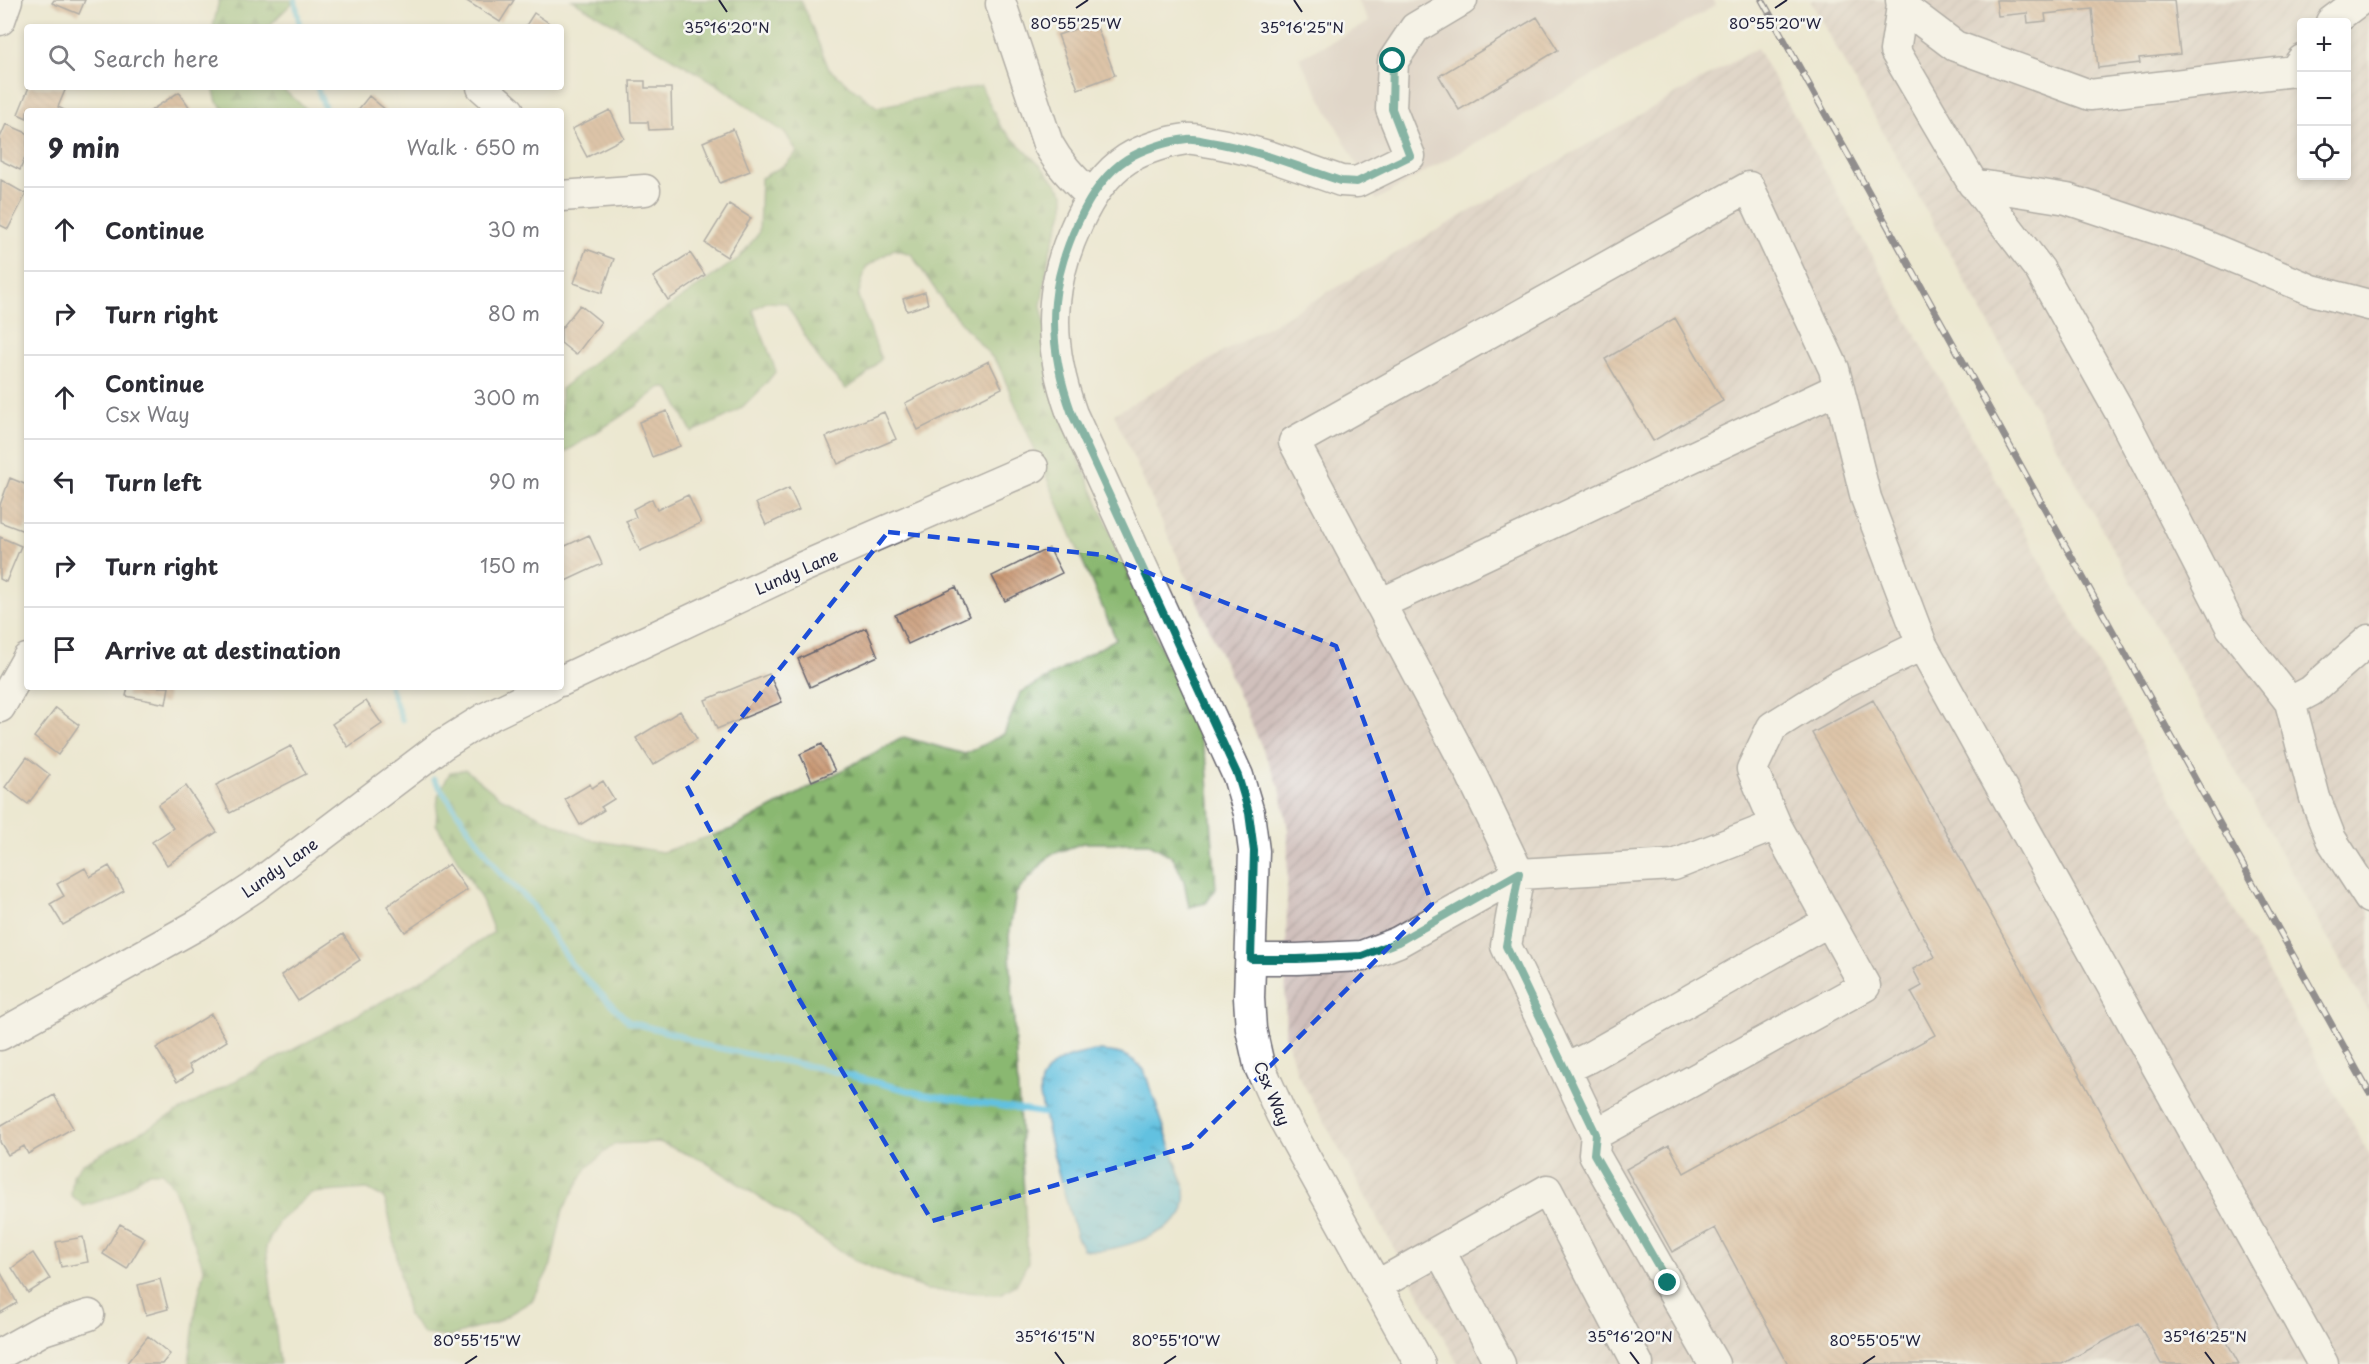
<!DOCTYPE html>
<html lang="en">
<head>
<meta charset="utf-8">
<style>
  body { margin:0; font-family:"Playpen Sans",sans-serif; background:#f7f7f7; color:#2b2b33 }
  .controls { position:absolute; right:18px; top:18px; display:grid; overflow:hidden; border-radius:6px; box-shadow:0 3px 9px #0003 }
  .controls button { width:54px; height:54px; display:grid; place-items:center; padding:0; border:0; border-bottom:2px solid #e1e1e2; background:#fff; color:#2b2b33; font:30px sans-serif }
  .stop { position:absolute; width:18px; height:18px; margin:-14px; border:4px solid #0f766e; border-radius:50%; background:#fff }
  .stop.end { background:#0f766e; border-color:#fff; box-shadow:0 2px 6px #0008 }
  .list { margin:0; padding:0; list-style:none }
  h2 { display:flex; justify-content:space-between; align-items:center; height:78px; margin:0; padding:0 24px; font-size:26px }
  h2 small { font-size:20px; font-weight:400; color:#7c7c81 }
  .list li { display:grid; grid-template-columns:39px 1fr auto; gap:18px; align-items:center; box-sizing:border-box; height:84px; padding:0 24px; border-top:2px solid #e1e1e2 }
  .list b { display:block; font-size:22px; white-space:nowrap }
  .list p { margin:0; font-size:20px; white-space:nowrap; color:#7c7c81 }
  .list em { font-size:20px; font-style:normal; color:#7c7c81 }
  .icon { flex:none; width:33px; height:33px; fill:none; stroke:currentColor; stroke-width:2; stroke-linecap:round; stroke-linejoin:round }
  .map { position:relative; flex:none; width:2369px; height:1364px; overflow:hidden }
  .search { position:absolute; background:#fff; box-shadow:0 3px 9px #0003; left:24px; top:24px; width:540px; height:66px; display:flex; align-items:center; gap:15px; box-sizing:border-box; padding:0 21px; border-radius:6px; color:#7c7c81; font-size:22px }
  .panel { position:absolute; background:#fff; box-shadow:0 3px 9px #0003; left:24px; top:108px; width:540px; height:582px; border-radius:6px }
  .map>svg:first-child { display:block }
</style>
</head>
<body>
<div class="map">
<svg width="2369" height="1364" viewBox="0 0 2369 1364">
  <defs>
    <pattern id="industrial-furrows" width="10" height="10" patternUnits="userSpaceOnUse" patternTransform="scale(1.5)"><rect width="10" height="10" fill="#d0c0bc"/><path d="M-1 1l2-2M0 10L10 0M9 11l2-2" fill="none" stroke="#b2a5a2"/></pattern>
    <pattern id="forest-firs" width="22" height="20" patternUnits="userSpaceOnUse" patternTransform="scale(1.5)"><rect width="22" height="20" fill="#8ab871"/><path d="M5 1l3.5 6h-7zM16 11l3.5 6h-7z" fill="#70955e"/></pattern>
    <pattern id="water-ripples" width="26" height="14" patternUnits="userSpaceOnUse" patternTransform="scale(1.5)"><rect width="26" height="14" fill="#62c1e0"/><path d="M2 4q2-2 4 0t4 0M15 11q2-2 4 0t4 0" fill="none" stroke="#509cb7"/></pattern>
    <pattern id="building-back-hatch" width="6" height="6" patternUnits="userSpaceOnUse" patternTransform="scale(1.5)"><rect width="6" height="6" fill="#ca9a76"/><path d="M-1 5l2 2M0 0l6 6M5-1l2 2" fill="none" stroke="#a47d62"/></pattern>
  </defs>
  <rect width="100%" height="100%" fill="#f6f6f2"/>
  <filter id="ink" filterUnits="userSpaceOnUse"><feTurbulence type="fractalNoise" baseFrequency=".0167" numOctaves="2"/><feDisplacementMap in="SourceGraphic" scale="12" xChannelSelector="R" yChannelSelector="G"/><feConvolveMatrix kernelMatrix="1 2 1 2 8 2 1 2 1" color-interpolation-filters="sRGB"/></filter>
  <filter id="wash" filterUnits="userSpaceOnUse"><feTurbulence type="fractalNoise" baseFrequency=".008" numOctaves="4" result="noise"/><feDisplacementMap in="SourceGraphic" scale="24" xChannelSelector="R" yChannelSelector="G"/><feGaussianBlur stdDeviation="1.35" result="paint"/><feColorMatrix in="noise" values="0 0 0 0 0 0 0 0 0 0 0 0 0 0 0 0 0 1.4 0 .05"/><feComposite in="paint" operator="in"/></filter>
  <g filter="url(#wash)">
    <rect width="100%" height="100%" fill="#ece8d1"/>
    <!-- industrial -->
    <path fill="url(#industrial-furrows)" fill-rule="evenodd" d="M 1810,0 L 2369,0 L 2369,1013 ZM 2302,22 L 2346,22 L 2346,176 L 2302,176 Z
      M 1757,48 L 2369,1154 L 2369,1364 L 1458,1364 L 1297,1073 L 1285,1034 L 1288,829 L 1280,788 L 1114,414 Z"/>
    <!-- railway -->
    <path fill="#d0c0bc" d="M 1357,0 L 1713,0 L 1716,5 L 1376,200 L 1299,58 L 1369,22 Z"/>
    <!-- forest -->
    <path fill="url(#forest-firs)" stroke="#566d56" stroke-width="1.5" d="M 219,0 L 295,0 L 268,27 L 213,27 Z
      M 572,0 L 801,0 L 829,69 L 877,107 L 981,86 L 1001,127 L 1042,167 L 1064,193 L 1064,209 L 1049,255 L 1041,306 L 1079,459 L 1198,733 L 1207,763 L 1216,889 L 1206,903 L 1189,907 L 1184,881 L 1173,857 L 1148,843 L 1083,843 L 1050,855 L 1016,893 L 1009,936 L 1028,1262 L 1016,1285 L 1000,1294 L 927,1290 L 856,1261 L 704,1161 L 659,1142 L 614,1144 L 587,1168 L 563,1210 L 551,1265 L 533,1300 L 495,1323 L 448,1337 L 424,1334 L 408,1316 L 388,1210 L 384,1198 L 368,1189 L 311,1193 L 279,1221 L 266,1247 L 280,1364 L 189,1364 L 196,1307 L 204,1269 L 173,1186 L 162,1172 L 149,1172 L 115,1196 L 84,1206 L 71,1195 L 73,1175 L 83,1163 L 420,981 L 494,932 L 482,900 L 436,824 L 438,796 L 450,772 L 466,770 L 498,796 L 588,839 L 662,852 L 732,829 L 904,737 L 965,754 L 1004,734 L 1020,693 L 1116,639 L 998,364 L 947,307 L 911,254 L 894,249 L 866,267 L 858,296 L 881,359 L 864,377 L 846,389 L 820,361 L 786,303 L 766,302 L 753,310 L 776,371 C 747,408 735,415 692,432 L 669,389 L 661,387 L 637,406 L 561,455 L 561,389 L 622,339 L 739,258 L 759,233 L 761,178 L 785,165 L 797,152 L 786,134 L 715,83 Z
      M 213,87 L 280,87 L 309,111 L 226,111 L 217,102 Z"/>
    <!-- water -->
    <path fill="url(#water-ripples)" stroke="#42728e" stroke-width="1.5" d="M 1095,1051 C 1115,1051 1130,1054 1144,1070 L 1185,1188 C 1186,1197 1186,1206 1181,1215 C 1166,1235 1107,1256 1083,1249 L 1076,1235 C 1065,1196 1053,1158 1045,1118 C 1043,1108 1038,1096 1040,1086 C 1046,1060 1073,1055 1095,1051 Z"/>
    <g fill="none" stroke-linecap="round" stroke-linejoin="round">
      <!-- stream -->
      <path stroke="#62c1e0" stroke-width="6" d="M 295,0 L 300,27
        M 317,87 L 326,111
        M 390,687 L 402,720
        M 434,779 L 500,873 L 531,903 L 571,964 L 629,1022 L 678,1035 L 703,1045 L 824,1069 L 922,1094 L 1049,1114"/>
    </g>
    <g id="blocks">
      <!-- building -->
      <path fill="url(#building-back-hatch)" d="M 54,0 L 85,0 L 79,14 L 52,3 Z
        M 465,0 L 514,0 L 500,22 Z
        M 1996,0 L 2174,0 L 2180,54 L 2139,58 L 2140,63 L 2098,68 L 2092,9 L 2045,14 L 2046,21 L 2028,23 L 2027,13 L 1998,16 Z
        M 534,13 L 555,27 L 525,27 Z
        M 1537,17 L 1558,50 L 1459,110 L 1439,76 Z
        M 1095,22 L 1115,75 L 1078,89 L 1058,35 Z
        M 630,81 L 645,81 L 645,88 L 671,88 L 672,129 L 649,130 L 648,122 L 632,122 Z
        M 29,87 L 66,88 L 58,107 L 66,111 L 27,111 L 27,118 L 18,114 Z
        M 179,92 L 192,111 L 150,111 Z
        M 369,96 L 387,111 L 357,111 Z
        M 610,110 L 624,138 L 587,157 L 572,129 Z
        M 6,124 L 27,133 L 27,153 L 20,170 L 0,160 L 0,138 Z
        M 733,129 L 750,171 L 720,183 L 703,142 Z
        M 1,180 L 26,194 L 8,229 L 0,225 Z
        M 729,204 L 751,218 L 727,257 L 705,243 Z
        M 586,249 L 614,259 L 602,293 L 574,283 Z
        M 690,253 L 705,275 L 668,300 L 653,277 Z
        M 925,292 L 928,304 L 907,311 L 903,299 Z
        M 580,305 L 601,322 L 576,355 L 561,343 L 561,329 Z
        M 1675,318 L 1723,401 L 1653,441 L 1605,359 Z
        M 989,361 L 1002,388 L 918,430 L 905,403 Z
        M 667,411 L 680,446 L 652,457 L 639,422 Z
        M 884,412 L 896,439 L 838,464 L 826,437 Z
        M 10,478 L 27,485 L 27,524 L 24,531 L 0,522 L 0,505 Z
        M 789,488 L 799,510 L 766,525 L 756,503 Z
        M 688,495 L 701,523 L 640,551 L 626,521 L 636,517 L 633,509 L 652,499 L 657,510 Z
        M 589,535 L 602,564 L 561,583 L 561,548 Z
        M 0,537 L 21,546 L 6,582 L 0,579 Z
        M 1049,548 L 1062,573 L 1005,601 L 992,576 Z
        M 956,587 L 969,616 L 908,644 L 895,615 Z
        M 866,628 L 878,656 L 810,687 L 798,659 Z
        M 769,674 L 782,702 L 717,729 L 705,700 Z
        M 128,687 L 169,687 L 166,704 L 126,696 Z
        M 1873,700 L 2239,1364 L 2161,1364 L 2138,1323 L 2062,1364 L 1788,1364 L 1715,1228 L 1672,1252 L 1626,1169 L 1669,1145 L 1684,1173 L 1935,1035 L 1911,992 L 1922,986 L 1913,969 L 1935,957 L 1812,733 Z
        M 366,701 L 382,724 L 348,747 L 332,724 Z
        M 56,708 L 79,725 L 58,755 L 34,737 Z
        M 680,711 L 697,739 L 653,765 L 636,738 Z
        M 822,744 L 835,771 L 812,781 L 800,754 Z
        M 291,746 L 306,774 L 230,813 L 216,785 Z
        M 27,757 L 50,775 L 28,804 L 5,787 Z
        M 603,781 L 614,799 L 601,807 L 604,810 L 580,825 L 565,799 L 590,784 L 592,788 Z
        M 186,786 L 217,832 L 167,865 L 152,842 L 173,828 L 158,805 Z
        M 449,864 L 467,890 L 405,932 L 387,906 Z
        M 109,866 L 124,891 L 63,925 L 50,904 L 64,896 L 57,884 L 85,868 L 90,877 Z
        M 343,934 L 360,960 L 298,1001 L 281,975 Z
        M 211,1014 L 227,1041 L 189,1065 L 193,1072 L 177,1082 L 156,1048 Z
        M 54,1095 L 73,1128 L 28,1154 L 24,1146 L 8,1155 L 0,1142 L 0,1126 Z
        M 120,1224 L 145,1238 L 127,1269 L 103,1254 Z
        M 83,1237 L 88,1262 L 61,1267 L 56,1242 Z
        M 33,1253 L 50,1279 L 28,1293 L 12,1268 Z
        M 0,1271 L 17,1303 L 0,1313 Z
        M 160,1279 L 168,1309 L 146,1315 L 138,1285 Z
        M 148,1336 L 170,1354 L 162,1364 L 126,1364 Z"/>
    </g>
  </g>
  <g filter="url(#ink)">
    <use href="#blocks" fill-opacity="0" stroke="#696770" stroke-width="1.5"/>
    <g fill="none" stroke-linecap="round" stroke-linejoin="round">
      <!-- minor casing -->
      <g stroke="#696770" stroke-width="33">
        <path id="minor" d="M 1901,0 L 1902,6 L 1955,46 L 2090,95 L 2294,71 L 2302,60
          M 1001,4 L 1048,144 C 1060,166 1075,180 1092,197
          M 1902,6 L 1895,51 L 1973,184 L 2067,199 L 2196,242 L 2312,290 L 2369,305
          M 0,20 L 7,0
          M 2331,22 L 2360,0
          M 482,87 L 509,111
          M 1974,184 L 2040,270 L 2121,414 L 2231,627 L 2290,702 L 2311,691 L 2369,640
          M 561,196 L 645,190
          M 1380,604 L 1839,388
          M 561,681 L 803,567 L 1033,467
          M 2290,702 L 2315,798 L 2331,839 L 2369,898
          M 0,707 L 27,659
          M 1776,825 L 1865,986 L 1596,1134 L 1506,946 L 1519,874 L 1472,776 L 1294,442 L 1749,187 L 1834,369 L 1866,498 L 1922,645
          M 1251,959 L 1297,959 L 1362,956 L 1398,942 L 1519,874 L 1674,865 L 1776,825 L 1752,769 L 1772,727 L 1841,684 L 1922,645 L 2323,1364
          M 0,1035 L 197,925 L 253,888 L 442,745 L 485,718 L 549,687
          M 1565,1069 L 1588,1058 L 1829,921
          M 1596,1134 L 1594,1154 L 1714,1364
          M 1440,1251 L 1500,1364
          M 1376,1286 L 1547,1190 L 1638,1364
          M 0,1354 L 43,1330 L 89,1315
          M 1420,1364 L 1281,1114 L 1259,1065 L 1251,1029 L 1249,998 L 1254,851 L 1249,813 L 1238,776 L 1072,414 C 1059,378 1051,341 1055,302 C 1059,257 1087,185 1127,159 C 1143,149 1169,141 1187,139 C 1194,138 1203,141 1210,142 C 1254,149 1298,166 1341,181 L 1357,182 L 1410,156 L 1391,109 L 1393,61 L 1415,28 L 1462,0"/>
      </g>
      <!-- minor -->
      <use href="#minor" stroke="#fff" stroke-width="30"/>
      <!-- rail casing -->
      <g stroke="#22223b" stroke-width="7">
        <path id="rail" d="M 1762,0 L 2369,1092"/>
      </g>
      <!-- rail -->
      <use href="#rail" stroke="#f6f6f2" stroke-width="4.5" stroke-dasharray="14" stroke-linecap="butt"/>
    </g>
  </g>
  <g fill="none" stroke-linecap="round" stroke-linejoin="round" filter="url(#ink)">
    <!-- route -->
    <path stroke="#0f766e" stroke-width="8" d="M 1393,61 L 1392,109 L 1410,156 L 1357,182 L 1341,181 C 1298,167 1255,149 1210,142 C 1203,141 1194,138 1187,139 C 1169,141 1143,149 1127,159 C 1087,184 1059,258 1055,302 C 1051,341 1059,378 1072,414 L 1238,776 L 1249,813 L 1254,851 L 1251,959 L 1297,959 L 1362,956 L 1398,942 L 1519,873 L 1506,946 L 1596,1134 L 1594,1154 L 1668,1283"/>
  </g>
  <!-- marked area -->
  <path d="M0 0H2369V1364H0ZM 888,532 L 1103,555 L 1336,646 L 1432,904 L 1190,1146 L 932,1221 L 799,999 L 687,786 Z" fill="#ece8d1" fill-opacity=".55" fill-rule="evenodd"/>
  <path fill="none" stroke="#1d4ed8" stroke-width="4.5" stroke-dasharray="12 8" stroke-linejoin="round" d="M 888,532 L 1103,555 L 1336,646 L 1432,904 L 1190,1146 L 932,1221 L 799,999 L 687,786 Z"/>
  <!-- ticks -->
  <path fill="none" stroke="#22223b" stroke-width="2" d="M 719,0 L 727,12M 1294,0 L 1302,12M 1076,8 L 1088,0M 1775,8 L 1787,0M 1055,1352 L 1064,1364M 1630,1352 L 1639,1364M 2205,1352 L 2214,1364M 465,1364 L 477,1356M 1164,1364 L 1176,1356M 1863,1364 L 1875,1356"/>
  <g text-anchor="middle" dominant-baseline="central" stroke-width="5" stroke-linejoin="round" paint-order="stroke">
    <!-- street labels -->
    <g font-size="16" fill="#22223b" stroke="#f6f6f2">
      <text transform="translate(796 571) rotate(-24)">Lundy Lane</text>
      <text transform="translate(279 867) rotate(-36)">Lundy Lane</text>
      <text transform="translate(1273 1093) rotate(67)">Csx Way</text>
    </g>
  </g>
  <g font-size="15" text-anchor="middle" fill="#22223b" stroke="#f6f6f2" stroke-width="5" stroke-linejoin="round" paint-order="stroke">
    <text x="1076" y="29">80°55'25"W</text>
    <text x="1775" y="29">80°55'20"W</text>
    <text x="727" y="33">35°16'20"N</text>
    <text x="1302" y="33">35°16'25"N</text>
    <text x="1055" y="1342">35°16'15"N</text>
    <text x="1630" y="1342">35°16'20"N</text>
    <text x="2205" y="1342">35°16'25"N</text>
    <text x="477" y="1346">80°55'15"W</text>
    <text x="1176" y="1346">80°55'10"W</text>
    <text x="1875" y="1346">80°55'05"W</text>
  </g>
</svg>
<div class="controls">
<button>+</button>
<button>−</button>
<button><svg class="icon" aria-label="locate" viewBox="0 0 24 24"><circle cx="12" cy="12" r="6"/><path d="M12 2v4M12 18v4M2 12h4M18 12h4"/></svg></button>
</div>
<div class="stop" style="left:1393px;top:61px"></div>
<div class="stop end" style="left:1668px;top:1283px"></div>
<div class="search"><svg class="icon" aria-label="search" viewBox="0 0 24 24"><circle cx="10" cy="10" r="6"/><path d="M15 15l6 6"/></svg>Search here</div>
<section class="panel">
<h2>9 min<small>Walk · 650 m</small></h2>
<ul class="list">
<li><svg class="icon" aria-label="ahead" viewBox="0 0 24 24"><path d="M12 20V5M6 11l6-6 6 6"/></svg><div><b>Continue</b></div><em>30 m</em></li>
<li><svg class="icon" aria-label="right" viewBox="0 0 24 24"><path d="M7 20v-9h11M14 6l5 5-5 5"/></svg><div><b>Turn right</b></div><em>80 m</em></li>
<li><svg class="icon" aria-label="ahead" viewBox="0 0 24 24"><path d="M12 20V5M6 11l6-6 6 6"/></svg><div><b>Continue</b><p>Csx Way</p></div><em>300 m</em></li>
<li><svg class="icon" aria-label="left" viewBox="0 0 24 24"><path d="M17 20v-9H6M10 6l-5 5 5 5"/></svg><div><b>Turn left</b></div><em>90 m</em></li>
<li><svg class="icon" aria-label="right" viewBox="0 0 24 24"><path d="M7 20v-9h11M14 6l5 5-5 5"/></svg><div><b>Turn right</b></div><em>150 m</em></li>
<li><svg class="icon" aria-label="arrive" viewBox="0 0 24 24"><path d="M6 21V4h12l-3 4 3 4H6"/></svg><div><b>Arrive at destination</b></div></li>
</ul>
</section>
</div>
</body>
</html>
